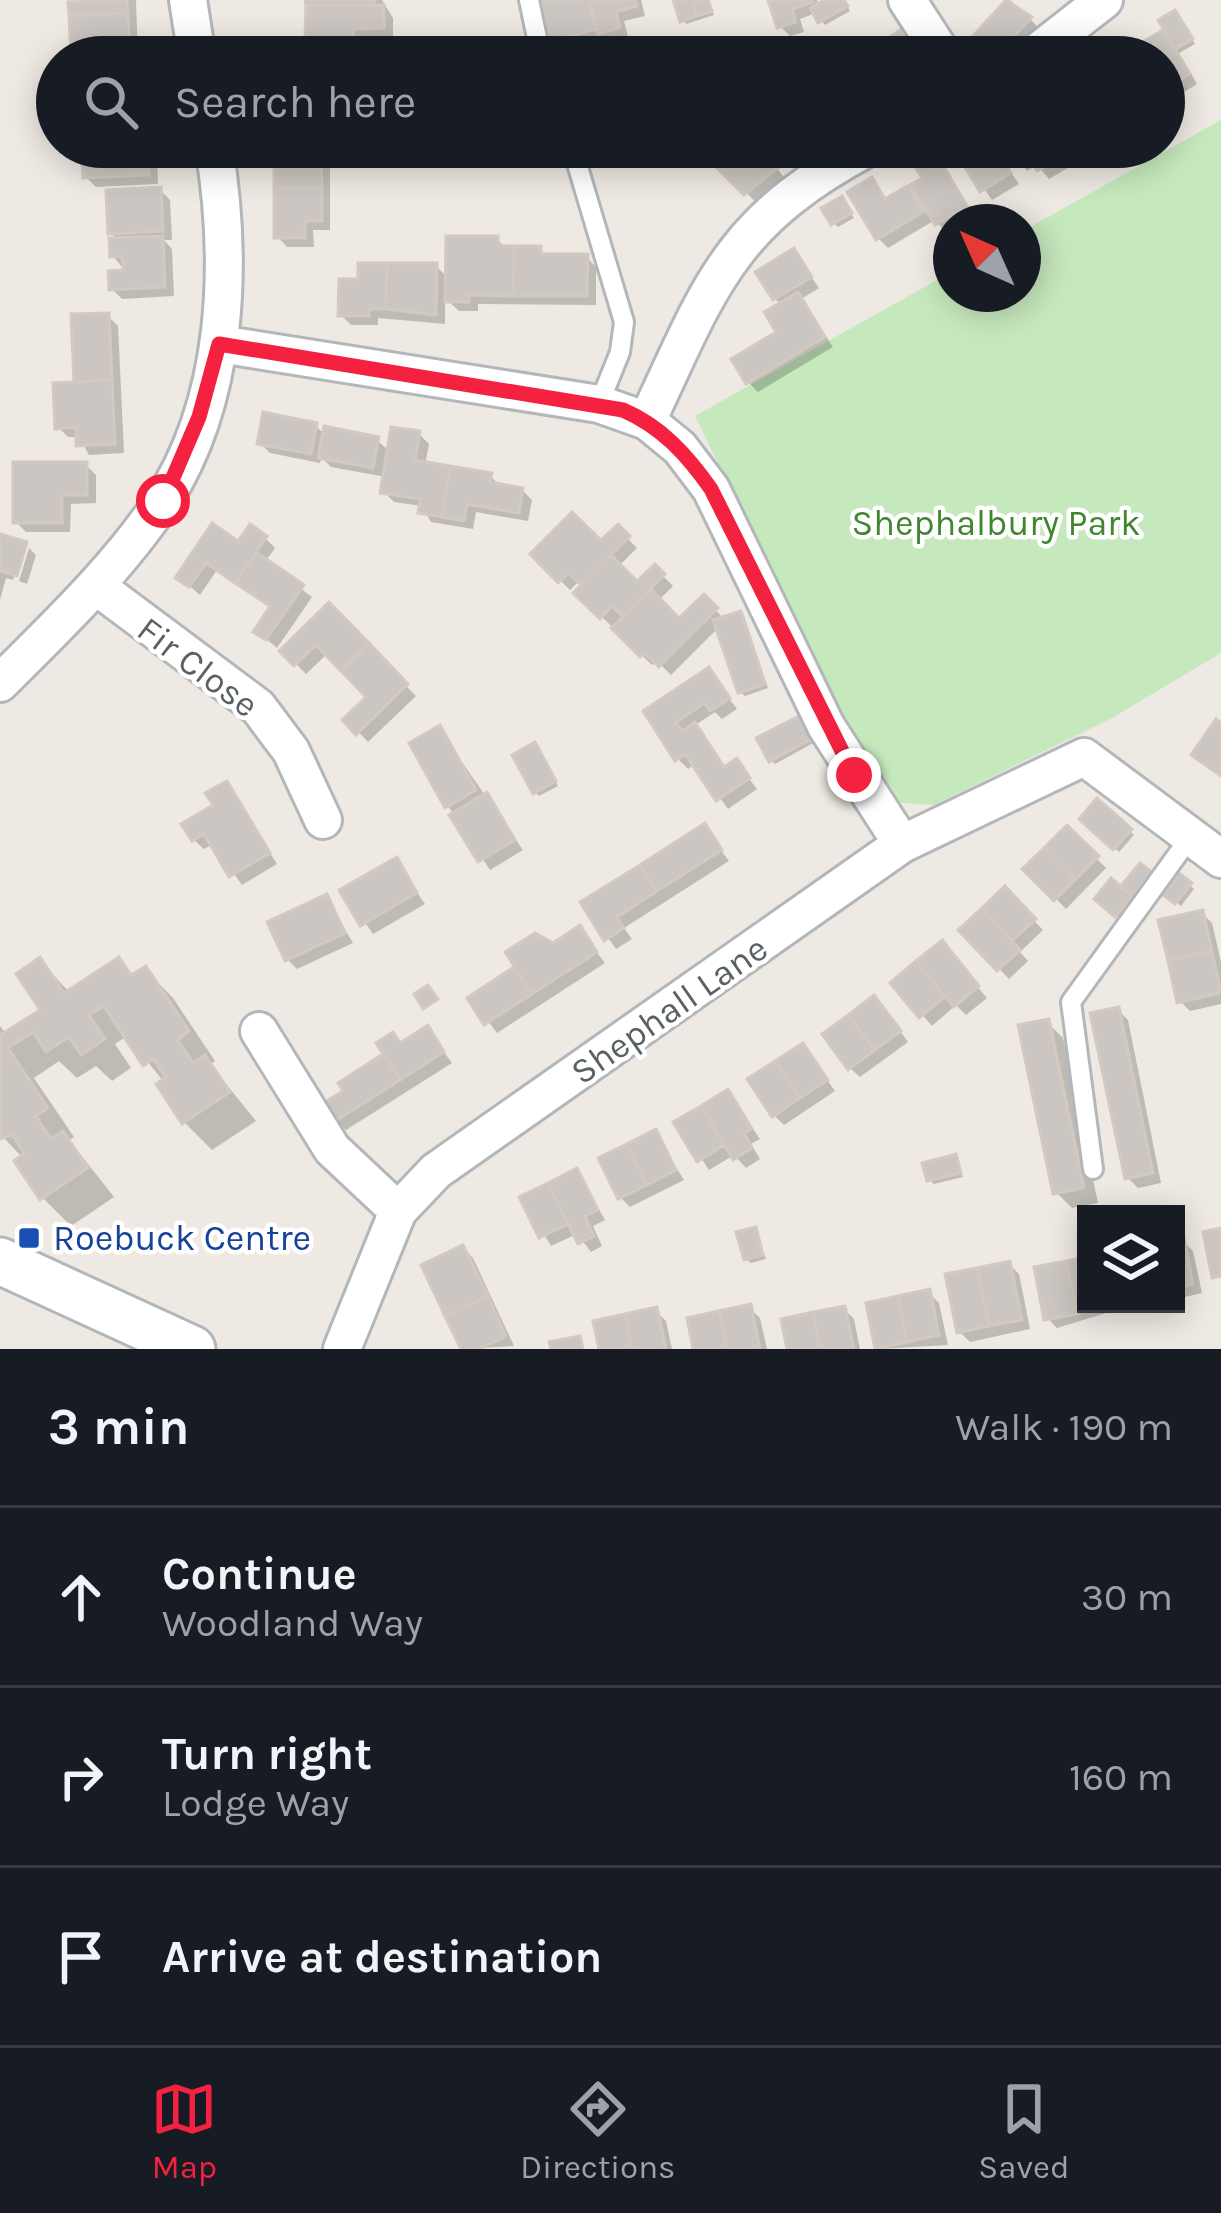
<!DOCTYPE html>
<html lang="en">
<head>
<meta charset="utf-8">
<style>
  body { margin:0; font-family:Karla,sans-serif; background:#20242c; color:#f1f3f6 }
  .controls { position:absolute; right:36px; bottom:36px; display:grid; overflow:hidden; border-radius:0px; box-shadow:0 6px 30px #0003 }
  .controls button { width:108px; height:108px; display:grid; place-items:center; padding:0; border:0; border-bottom:3px solid #363941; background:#171b24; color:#f1f3f6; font:60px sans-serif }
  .compass { position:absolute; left:933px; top:204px; width:108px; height:108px; border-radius:50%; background:#171b24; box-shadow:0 6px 30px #0003; rotate:315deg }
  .stop { position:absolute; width:36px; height:36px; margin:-27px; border:9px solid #f42240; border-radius:50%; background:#fff }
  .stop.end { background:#f42240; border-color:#fff; box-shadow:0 3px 12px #0008 }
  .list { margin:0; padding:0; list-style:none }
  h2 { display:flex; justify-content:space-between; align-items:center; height:156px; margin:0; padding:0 48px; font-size:51px }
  h2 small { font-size:39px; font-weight:400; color:#9ea1a6 }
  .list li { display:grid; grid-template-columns:78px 1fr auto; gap:36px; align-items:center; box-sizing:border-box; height:180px; padding:0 48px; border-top:3px solid #363941 }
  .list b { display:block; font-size:45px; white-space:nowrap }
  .list p { margin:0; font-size:39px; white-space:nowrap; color:#9ea1a6 }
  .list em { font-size:39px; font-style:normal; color:#9ea1a6 }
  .icon { flex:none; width:66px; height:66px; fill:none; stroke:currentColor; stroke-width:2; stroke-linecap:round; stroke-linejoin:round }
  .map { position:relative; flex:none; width:1221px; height:1349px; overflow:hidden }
  .search { position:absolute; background:#171b24; box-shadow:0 6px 30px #0003; left:36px; right:36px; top:36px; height:132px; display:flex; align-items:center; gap:30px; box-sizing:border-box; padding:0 42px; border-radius:66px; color:#9ea1a6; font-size:45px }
  .sheet { height:696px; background:#171b24 }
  nav { display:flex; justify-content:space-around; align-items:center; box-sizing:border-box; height:168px; border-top:3px solid #363941; background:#171b24; font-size:33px; color:#9ea1a6 }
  nav a { display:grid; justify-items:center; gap:6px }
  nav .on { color:#f42240 }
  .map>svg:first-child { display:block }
</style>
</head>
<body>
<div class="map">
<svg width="1221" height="1349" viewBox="0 0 1221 1349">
  <rect width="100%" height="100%" fill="#eee9e2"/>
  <!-- green -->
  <path fill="#c6e8bd" d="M 1221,120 L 1221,653 L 1112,718 L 934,805 L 890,802 L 876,788 L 695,416 L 951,272 L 951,294 L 1023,294 L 1023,231 Z"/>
  <!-- shadow -->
  <path fill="#0003" d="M 94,0 L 136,0 L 138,57 L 74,57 Z
    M 308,0 L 382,0 L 393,18 L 393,37 L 362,38 L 362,48 L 318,48 L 308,38 Z
    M 544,0 L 641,0 L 645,16 L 624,21 L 628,37 L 564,50 L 554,39 Z
    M 676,0 L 709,0 L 714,15 L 686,24 Z
    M 771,0 L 817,0 L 819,6 L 843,0 L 850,11 L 825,25 L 816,13 L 800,19 L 804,32 L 790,36 L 780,26 Z
    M 1010,0 L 1040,29 L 1013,57 L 1000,50 L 997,54 L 977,36 Z
    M 1179,18 L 1195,44 L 1179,53 L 1197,84 L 1165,104 L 1164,57 L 1133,57 L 1163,34 L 1172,43 Z
    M 84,147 L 157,147 L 158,184 L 96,187 L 86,177 Z
    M 737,147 L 760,147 L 786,180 L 756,203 L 741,186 Z
    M 956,147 L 993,147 L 1019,184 L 992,200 Z
    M 1009,147 L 1055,147 L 1068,168 L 1049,179 L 1037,165 L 1027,171 Z
    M 934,154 L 975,216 L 951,222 L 947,233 L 935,220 L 888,248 L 878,238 L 871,181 L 887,201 L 906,190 L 926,210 L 926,178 Z
    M 320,157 L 330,167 L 330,230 L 313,230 L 314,247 L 287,247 L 277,236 Z
    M 160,190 L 170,200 L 172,240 L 164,240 L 172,249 L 174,296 L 122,299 L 112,289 L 126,272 L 113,256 L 119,241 L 111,233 Z
    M 845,204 L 854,218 L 838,227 L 834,223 Z
    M 497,239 L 506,249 L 586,257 L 596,267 L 596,305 L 478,304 L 478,311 L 459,311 L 445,298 L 445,324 L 378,318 L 378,325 L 351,325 L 341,315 L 436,266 L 449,279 Z
    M 794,252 L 819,288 L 801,299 L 833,347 L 758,392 L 748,382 L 780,333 L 782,305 L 775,299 Z
    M 108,316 L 118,326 L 124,453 L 89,455 L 79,437 L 68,437 L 58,427 Z
    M 316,426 L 325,435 L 377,440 L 390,452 L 419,434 L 429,444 L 425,465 L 490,476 L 502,487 L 522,490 L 532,500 L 528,521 L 476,512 L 473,529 L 431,522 L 422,506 L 394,502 L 384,492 L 386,477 L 331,467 L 321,457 L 320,463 L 270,453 L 260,443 Z
    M 86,465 L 96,475 L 96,503 L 71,504 L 70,532 L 26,532 L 16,522 Z
    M 617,528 L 637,548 L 618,567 L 637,585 L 655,568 L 673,586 L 658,601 L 679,622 L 704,598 L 725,620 L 740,615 L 745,619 L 768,688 L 745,696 L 740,692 L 719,627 L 671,675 L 656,660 L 652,665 L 577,593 L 585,585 L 580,580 L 570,590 L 534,554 L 601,545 Z
    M 0,538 L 28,547 L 23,547 L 13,580 L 6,578 L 0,600 Z
    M 265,538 L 275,548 L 265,562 L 312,597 L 277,648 L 257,631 L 272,608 L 217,570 L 200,595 L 179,577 L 239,545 Z
    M 29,548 L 36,555 L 27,584 L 19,581 Z
    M 329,607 L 416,696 L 368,742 L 347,720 L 370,697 L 328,653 L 306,674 L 283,651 Z
    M 709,671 L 737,709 L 722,719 L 715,712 L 694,726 L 726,769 L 736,762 L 757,789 L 728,809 L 695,764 L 688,769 L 678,759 L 647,712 Z
    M 805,722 L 815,742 L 775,764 L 771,760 Z
    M 439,729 L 523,850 L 490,870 L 448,806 Z
    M 539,750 L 558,786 L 539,796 L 535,792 Z
    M 226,784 L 277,864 L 242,885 L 213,844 L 204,849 L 194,840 Z
    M 1098,802 L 1134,835 L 1119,852 L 1083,819 Z
    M 704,827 L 729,861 L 624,928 L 632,939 L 616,949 L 584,903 Z
    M 1067,829 L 1106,868 L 1066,909 L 1027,869 Z
    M 396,861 L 425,904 L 373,934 L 343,891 Z
    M 1141,867 L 1154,878 L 1121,919 L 1098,899 L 1121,891 Z
    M 1180,877 L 1194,889 L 1181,906 L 1167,894 Z
    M 1005,891 L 1043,930 L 1020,952 L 1028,961 L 1009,979 L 962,930 Z
    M 326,897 L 353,943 L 297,969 L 287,959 Z
    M 1202,913 L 1212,923 L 1221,962 L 1221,1004 L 1190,1011 L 1180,1001 Z
    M 579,929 L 605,963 L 497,1033 L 471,998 Z
    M 941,944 L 987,998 L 966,1015 L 956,1005 L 932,1026 L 895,983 Z
    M 40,961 L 70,993 L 119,961 L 135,976 L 145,969 L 173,998 L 215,1061 L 210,1064 L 256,1121 L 212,1150 L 184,1122 L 164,1082 L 127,1036 L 115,1044 L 131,1068 L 112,1081 L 96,1066 L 77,1078 L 59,1061 L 34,1078 L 74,1137 L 69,1140 L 114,1197 L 71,1226 L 43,1198 L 23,1158 L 0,1134 L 0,1026 L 7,1035 L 44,1010 Z
    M 884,1009 L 908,1042 L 860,1077 L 850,1068 Z
    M 1118,1010 L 1128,1020 L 1161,1183 L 1138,1188 L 1128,1178 Z
    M 1048,1023 L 1063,1038 L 1098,1203 L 1072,1208 L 1056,1192 Z
    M 427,1029 L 452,1063 L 346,1130 L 336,1120 L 348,1092 L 342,1084 Z
    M 803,1047 L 835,1091 L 784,1125 L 774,1115 Z
    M 728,1093 L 760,1139 L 751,1144 L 760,1159 L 746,1168 L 734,1155 L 709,1170 L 678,1123 Z
    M 655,1133 L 684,1180 L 630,1207 L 620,1197 Z
    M 955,1158 L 963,1177 L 934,1184 L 929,1180 Z
    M 577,1172 L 605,1220 L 593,1226 L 602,1246 L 591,1252 L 577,1234 L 551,1246 L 523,1199 Z
    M 755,1230 L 766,1259 L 751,1263 L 746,1259 Z
    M 1183,1241 L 1193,1251 L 1202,1293 L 1176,1299 L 1176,1243 Z
    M 463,1248 L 473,1258 L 514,1346 L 464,1349 Z
    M 1086,1260 L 1086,1304 L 1114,1304 L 1116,1310 L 1057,1328 L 1047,1318 Z
    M 1009,1264 L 1019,1274 L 1030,1329 L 970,1342 L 960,1332 Z
    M 929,1293 L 939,1303 L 948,1345 L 880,1349 Z
    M 750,1308 L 760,1318 L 767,1349 L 696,1349 Z
    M 844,1309 L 854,1319 L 860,1349 L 790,1349 Z
    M 656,1311 L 666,1321 L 672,1349 L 602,1349 Z"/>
  <!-- building -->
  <path fill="#cbc6c1" stroke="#d3c9c0" stroke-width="3" d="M 127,0 L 128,13 L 69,16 L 68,2 Z
    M 305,0 L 374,0 L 374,5 L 306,6 Z
    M 540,0 L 589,0 L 597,29 L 551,41 Z
    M 589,0 L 635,0 L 637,6 L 616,12 L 620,28 L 598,34 Z
    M 673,0 L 692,0 L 697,16 L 680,22 Z
    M 692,0 L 708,0 L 712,11 L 697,16 Z
    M 768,0 L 812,0 L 813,2 L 792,9 L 796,22 L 777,28 Z
    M 824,0 L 844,0 L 848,6 L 818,23 L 810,8 Z
    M 1006,0 L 1032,17 L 999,52 L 973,36 Z
    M 384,5 L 384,28 L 353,29 L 353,39 L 305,39 L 306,6 Z
    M 1175,10 L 1193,39 L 1175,49 L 1158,20 Z
    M 128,13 L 130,57 L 71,57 L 69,16 Z
    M 900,30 L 917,57 L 882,57 L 875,47 Z
    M 1163,30 L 1190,74 L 1164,89 L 1164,57 L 1129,57 L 1126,52 Z
    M 81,147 L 148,147 L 149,175 L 83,178 Z
    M 732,147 L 761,147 L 778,168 L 744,195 L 712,163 Z
    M 953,147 L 995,147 L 1011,173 L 980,192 Z
    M 1005,147 L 1054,147 L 1060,157 L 1037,171 L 1028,155 L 1015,162 Z
    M 934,150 L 967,206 L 935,225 L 910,185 L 922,178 L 913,163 Z
    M 274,154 L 321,154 L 322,188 L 274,188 Z
    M 872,177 L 885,199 L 907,186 L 923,212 L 876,240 L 847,192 Z
    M 161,187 L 163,231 L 108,234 L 106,190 Z
    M 274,188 L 322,188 L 322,221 L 305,221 L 305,238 L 274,238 Z
    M 842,196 L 852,213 L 831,225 L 821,208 Z
    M 163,236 L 165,287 L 109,290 L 108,271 L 123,270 L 122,256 L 110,257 L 109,238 Z
    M 446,236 L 498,236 L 498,246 L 514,246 L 513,296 L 469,295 L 469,302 L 445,302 Z
    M 514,246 L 541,246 L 541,254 L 588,254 L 587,296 L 513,296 Z
    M 794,248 L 812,277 L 773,300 L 755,272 Z
    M 358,263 L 387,263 L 386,309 L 369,309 L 369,316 L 338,316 L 339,279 L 358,279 Z
    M 387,263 L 437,263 L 436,315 L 386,309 Z
    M 798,292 L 825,337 L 746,384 L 731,359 L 776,332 L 764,312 Z
    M 109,313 L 112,380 L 74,382 L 71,314 Z
    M 112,380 L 115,444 L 76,446 L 76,427 L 55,429 L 53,383 Z
    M 263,412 L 317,423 L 311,454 L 257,444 Z
    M 324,426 L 379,437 L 373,468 L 318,458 Z
    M 391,427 L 420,431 L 415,460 L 450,466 L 442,517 L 418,513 L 420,499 L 380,493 Z
    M 13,462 L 87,462 L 87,495 L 62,495 L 62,523 L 13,523 Z
    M 450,466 L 492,473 L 490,482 L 523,488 L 519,513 L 467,504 L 464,521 L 442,517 Z
    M 572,512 L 601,540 L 618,524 L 630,536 L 581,585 L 569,573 L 558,583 L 530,554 Z
    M 212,523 L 238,541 L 250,524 L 267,536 L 235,583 L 206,563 L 189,587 L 175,578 Z
    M 0,534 L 27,542 L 17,576 L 0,571 Z
    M 256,552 L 304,585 L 266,640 L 253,632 L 270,606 L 235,583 Z
    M 611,555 L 637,581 L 655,564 L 665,574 L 623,617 L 612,606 L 600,619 L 573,593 Z
    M 651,589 L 679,618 L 704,594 L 718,608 L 659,667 L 644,653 L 640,657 L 611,628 Z
    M 329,602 L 369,643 L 341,671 L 316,645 L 294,666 L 279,651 Z
    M 741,611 L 765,684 L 738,693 L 713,620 Z
    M 369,643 L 408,684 L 356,735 L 342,720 L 366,697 L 341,671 Z
    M 709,667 L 730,698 L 710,711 L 705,703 L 676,722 L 682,731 L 695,722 L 724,767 L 737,758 L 750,778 L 716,801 L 685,754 L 675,761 L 643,711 Z
    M 801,715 L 813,738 L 769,762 L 756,738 Z
    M 1216,719 L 1221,723 L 1221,776 L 1191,755 Z
    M 440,725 L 476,790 L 445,808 L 409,743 Z
    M 535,742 L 556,781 L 533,794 L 512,755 Z
    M 227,781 L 270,853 L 229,877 L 204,834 L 192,841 L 181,824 L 213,805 L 205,793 Z
    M 487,792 L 515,840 L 478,862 L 449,815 Z
    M 1097,798 L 1132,829 L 1113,850 L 1079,819 Z
    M 705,823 L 722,850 L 657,891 L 640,865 Z
    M 1067,825 L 1099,856 L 1076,879 L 1045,847 Z
    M 1045,847 L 1076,879 L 1054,901 L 1022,869 Z
    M 397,857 L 417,893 L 360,926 L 339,890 Z
    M 1140,863 L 1152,872 L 1132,896 L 1120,887 Z
    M 640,865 L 657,891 L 617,917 L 624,928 L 604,941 L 580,902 Z
    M 1179,873 L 1192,883 L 1175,904 L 1163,895 Z
    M 1111,878 L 1132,896 L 1115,917 L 1094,899 Z
    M 1005,886 L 1036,919 L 1012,941 L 982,908 Z
    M 327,894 L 345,933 L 285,961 L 267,922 Z
    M 982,908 L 1020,950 L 997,971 L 958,930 Z
    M 1203,910 L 1212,951 L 1168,961 L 1158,920 Z
    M 580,925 L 597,952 L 532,994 L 505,952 L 535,933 L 553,943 Z
    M 942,940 L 979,986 L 954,1007 L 916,961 Z
    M 1212,951 L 1221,993 L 1177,1003 L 1168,961 Z
    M 40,957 L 64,993 L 119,957 L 131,975 L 146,966 L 189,1031 L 178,1040 L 193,1063 L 205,1055 L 230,1092 L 182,1124 L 156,1084 L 166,1077 L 153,1059 L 143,1066 L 104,1006 L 89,1015 L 105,1039 L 81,1055 L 69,1037 L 46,1052 L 33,1032 L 8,1048 L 48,1108 L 36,1116 L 51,1139 L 63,1131 L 88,1168 L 40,1200 L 14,1161 L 24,1153 L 12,1135 L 0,1139 L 0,1035 L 40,1010 L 16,974 Z
    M 916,961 L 945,997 L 919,1018 L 890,983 Z
    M 514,967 L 532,994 L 484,1025 L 467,998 Z
    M 428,985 L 438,999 L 423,1009 L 414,994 Z
    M 874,995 L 901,1031 L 875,1050 L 848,1015 Z
    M 1119,1007 L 1153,1173 L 1125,1179 L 1090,1013 Z
    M 848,1015 L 875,1050 L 848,1070 L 822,1034 Z
    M 1049,1019 L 1084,1188 L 1053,1194 L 1018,1025 Z
    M 428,1025 L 444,1052 L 400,1080 L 376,1043 L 393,1032 L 400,1043 Z
    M 803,1043 L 828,1080 L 800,1098 L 775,1061 Z
    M 383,1054 L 400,1080 L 334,1122 L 322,1104 L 343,1091 L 338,1083 Z
    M 775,1061 L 800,1098 L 772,1117 L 747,1079 Z
    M 728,1089 L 752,1129 L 744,1133 L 752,1148 L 733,1160 L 701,1106 Z
    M 701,1106 L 724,1145 L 697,1162 L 673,1122 Z
    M 656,1129 L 676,1170 L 647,1185 L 627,1144 Z
    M 627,1144 L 647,1185 L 618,1199 L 598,1158 Z
    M 956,1154 L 961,1173 L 927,1181 L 922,1163 Z
    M 577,1168 L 598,1210 L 585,1216 L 594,1236 L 578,1244 L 548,1183 Z
    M 548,1183 L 568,1224 L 539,1238 L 519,1197 Z
    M 756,1227 L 763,1255 L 744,1260 L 736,1232 Z
    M 1221,1228 L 1221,1276 L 1212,1278 L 1203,1232 Z
    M 1184,1238 L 1193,1284 L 1176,1288 L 1176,1240 Z
    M 463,1245 L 488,1296 L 445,1316 L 421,1265 Z
    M 1086,1257 L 1087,1304 L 1075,1306 L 1066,1261 Z
    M 1010,1261 L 1022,1320 L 989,1326 L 977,1268 Z
    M 1066,1261 L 1077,1314 L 1044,1320 L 1034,1267 Z
    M 977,1268 L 989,1326 L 957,1333 L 945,1274 Z
    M 930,1289 L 939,1335 L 907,1342 L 898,1296 Z
    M 488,1296 L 506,1336 L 479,1349 L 461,1349 L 445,1316 Z
    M 898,1296 L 907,1342 L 875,1349 L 866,1303 Z
    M 751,1304 L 760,1349 L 727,1349 L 719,1311 Z
    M 845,1306 L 854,1349 L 820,1349 L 813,1312 Z
    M 657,1307 L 666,1349 L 632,1349 L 625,1314 Z
    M 719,1311 L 727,1349 L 693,1349 L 687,1318 Z
    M 813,1312 L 820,1349 L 787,1349 L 781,1319 Z
    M 625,1314 L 632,1349 L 599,1349 L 593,1321 Z
    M 580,1336 L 583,1349 L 551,1349 L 549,1342 Z"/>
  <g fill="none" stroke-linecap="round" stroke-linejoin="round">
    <!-- service casing -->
    <g stroke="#b3b7ba" stroke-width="24">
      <path id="service" d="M 529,0 L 541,57
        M 572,147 L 624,322 L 620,352 L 599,404
        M 1093,1169 L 1071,1002 L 1188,840"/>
    </g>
    <!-- minor casing -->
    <g stroke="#b3b7ba" stroke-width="42">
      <path id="minor" d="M 188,0 L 197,57
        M 907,0 L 944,57
        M 1031,57 L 1104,0
        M 219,344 L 599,404 L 647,421 L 680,448 L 711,489 L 826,726 L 902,844
        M 647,421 C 711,284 729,222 869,147
        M 96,586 L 258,707 L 291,751 L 323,820
        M 0,683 C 56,627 115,571 160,505 C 229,402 233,264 214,147
        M 259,1031 L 332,1149 L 398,1211
        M 342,1349 L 398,1211 L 436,1171 L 902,844 L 1084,757 L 1221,859"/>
    </g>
    <!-- tertiary casing -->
    <g stroke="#b3b7ba" stroke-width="51">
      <path id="tertiary" d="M 0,1261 L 192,1349"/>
    </g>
    <!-- service -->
    <use href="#service" stroke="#fff" stroke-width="18"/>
    <!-- minor -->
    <use href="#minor" stroke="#fff" stroke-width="36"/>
    <!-- tertiary -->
    <use href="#tertiary" stroke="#fff" stroke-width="45"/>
  </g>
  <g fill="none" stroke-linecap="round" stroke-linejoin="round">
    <!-- route -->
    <path stroke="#f42240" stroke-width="15" d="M 163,501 L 199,417 L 219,344 L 623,410 C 662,427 687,455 711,489 L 854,775"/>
  </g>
  <!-- markers -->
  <rect fill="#1a4fb4" stroke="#fff" stroke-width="4.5" x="17" y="1226" width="24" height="24" rx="6"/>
  <g text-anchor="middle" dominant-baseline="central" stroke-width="9" stroke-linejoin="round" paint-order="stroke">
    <!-- park labels -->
    <g font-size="36" fill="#3f862f" stroke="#fff">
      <text x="996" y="523">Shephalbury Park</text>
    </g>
    <!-- street labels -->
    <g font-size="36" fill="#5a6164" stroke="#fff">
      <text transform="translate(198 667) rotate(37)">Fir Close</text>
      <text transform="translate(669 1010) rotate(-35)">Shephall Lane</text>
    </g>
    <!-- transit labels -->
    <g font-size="36" fill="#164399" stroke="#fff" text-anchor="start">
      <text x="53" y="1238">Roebuck Centre</text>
    </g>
  </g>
</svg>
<div class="controls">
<button><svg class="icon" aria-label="layers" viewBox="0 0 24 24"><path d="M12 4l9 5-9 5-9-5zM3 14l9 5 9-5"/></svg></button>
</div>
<svg class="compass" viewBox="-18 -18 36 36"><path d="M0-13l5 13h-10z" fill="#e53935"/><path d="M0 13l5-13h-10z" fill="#9ea1a6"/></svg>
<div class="stop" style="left:163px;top:501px"></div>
<div class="stop end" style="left:854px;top:775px"></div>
<div class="search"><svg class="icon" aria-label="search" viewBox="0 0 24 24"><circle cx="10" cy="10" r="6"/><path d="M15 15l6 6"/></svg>Search here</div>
</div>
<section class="sheet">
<h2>3 min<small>Walk · 190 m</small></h2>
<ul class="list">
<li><svg class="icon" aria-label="ahead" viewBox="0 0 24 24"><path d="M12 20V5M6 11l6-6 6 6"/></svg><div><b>Continue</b><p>Woodland Way</p></div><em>30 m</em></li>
<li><svg class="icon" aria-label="right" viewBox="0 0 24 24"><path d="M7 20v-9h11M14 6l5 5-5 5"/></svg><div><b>Turn right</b><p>Lodge Way</p></div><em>160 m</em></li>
<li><svg class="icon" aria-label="arrive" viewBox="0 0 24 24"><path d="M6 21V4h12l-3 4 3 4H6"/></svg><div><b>Arrive at destination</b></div></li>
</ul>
</section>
<nav>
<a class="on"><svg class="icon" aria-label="map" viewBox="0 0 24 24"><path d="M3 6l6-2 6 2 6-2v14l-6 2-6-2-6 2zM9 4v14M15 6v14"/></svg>Map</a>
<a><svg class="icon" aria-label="directions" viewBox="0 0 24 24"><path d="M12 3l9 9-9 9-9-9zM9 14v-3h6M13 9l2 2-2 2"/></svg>Directions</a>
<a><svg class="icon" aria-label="saved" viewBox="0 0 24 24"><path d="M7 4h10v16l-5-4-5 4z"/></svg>Saved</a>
</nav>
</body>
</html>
